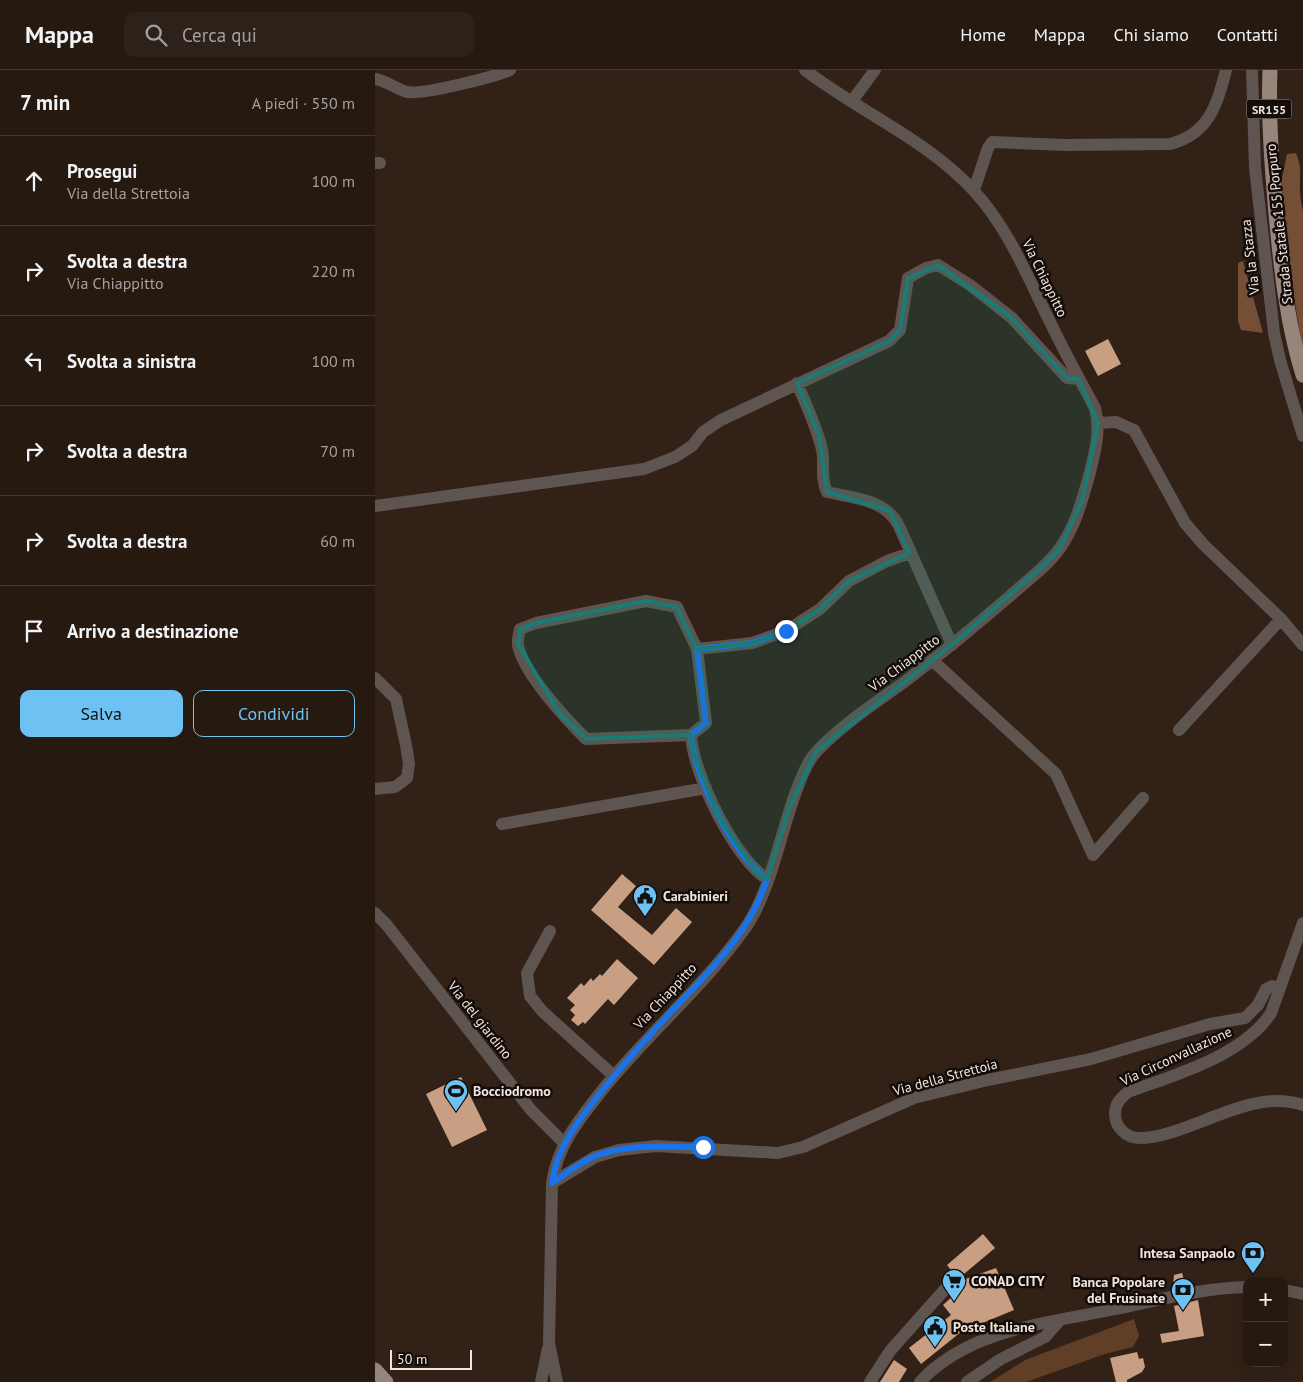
<!DOCTYPE html>
<html lang="it">
<head>
<meta charset="utf-8">
<style>
  body { margin:0; font-family:"PT Sans",sans-serif; background:#2d2219; color:#f1f3f6 }
  .controls { position:absolute; right:15px; bottom:15px; display:grid; overflow:hidden; border-radius:10px; box-shadow:0 5px 20px #0002 }
  .controls button { width:45px; height:45px; display:grid; place-items:center; padding:0; border:0; border-bottom:1px solid #423830; background:#251910; color:#f1f3f6; font:25px sans-serif }
  .scale { position:absolute; left:15px; bottom:12px; width:82px; box-sizing:border-box; padding-left:5px; border:2px solid #f1e6de; border-top:0; font-size:14px; line-height:18px; white-space:nowrap; color:#f1e6de; -webkit-text-stroke:4px #130c08; paint-order:stroke }
  .stop { position:absolute; width:15px; height:15px; margin:-11px; border:4px solid #1a73e8; border-radius:50%; background:#fff }
  .stop.end { background:#1a73e8; border-color:#fff; box-shadow:0 1px 5px #0008 }
  .list { margin:0; padding:0; list-style:none }
  h2 { display:flex; justify-content:space-between; align-items:center; height:65px; margin:0; padding:0 20px; font-size:21px }
  h2 small { font-size:16px; font-weight:400; color:#a3a09f }
  .list li { display:grid; grid-template-columns:32px 1fr auto; gap:15px; align-items:center; box-sizing:border-box; height:90px; padding:0 20px; border-top:1px solid #423830 }
  .list b { display:block; font-size:19px; white-space:nowrap }
  .list p { margin:0; font-size:16px; white-space:nowrap; color:#a3a09f }
  .list em { font-size:16px; font-style:normal; color:#a3a09f }
  .actions { display:flex; gap:10px; padding:15px 20px }
  .actions a { flex:1; padding:11px 0; border:1px solid #6dc2f3; border-radius:10px; text-align:center; font-size:18px; color:#6dc2f3 }
  .actions .main { background:#6dc2f3; color:#111 }
  .icon { flex:none; width:28px; height:28px; fill:none; stroke:currentColor; stroke-width:2; stroke-linecap:round; stroke-linejoin:round }
  .map { position:relative; flex:none; width:928px; height:1312px; overflow:hidden }
  header { display:flex; align-items:center; gap:30px; box-sizing:border-box; height:70px; padding:0 25px; background:#251910; border-bottom:1px solid #423830 }
  header strong { font-size:24px }
  nav { display:flex; gap:28px; margin-inline-start:auto; font-size:18px }
  .search { width:350px; height:45px; background:#2d2219; display:flex; align-items:center; gap:12px; box-sizing:border-box; padding:0 18px; border-radius:10px; color:#a3a09f; font-size:19px }
  main { display:flex }
  aside { flex:1; background:#251910 }
  .map>svg:first-child { display:block }
</style>
</head>
<body>
<header>
<strong>Mappa</strong>
<div class="search"><svg class="icon" aria-label="search" viewBox="0 0 24 24"><circle cx="10" cy="10" r="6"/><path d="M15 15l6 6"/></svg>Cerca qui</div>
<nav><a>Home</a><a>Mappa</a><a>Chi siamo</a><a>Contatti</a></nav>
</header>
<main>
<aside>
<h2>7 min<small>A piedi · 550 m</small></h2>
<ul class="list">
<li><svg class="icon" aria-label="ahead" viewBox="0 0 24 24"><path d="M12 20V5M6 11l6-6 6 6"/></svg><div><b>Prosegui</b><p>Via della Strettoia</p></div><em>100 m</em></li>
<li><svg class="icon" aria-label="right" viewBox="0 0 24 24"><path d="M7 20v-9h11M14 6l5 5-5 5"/></svg><div><b>Svolta a destra</b><p>Via Chiappitto</p></div><em>220 m</em></li>
<li><svg class="icon" aria-label="left" viewBox="0 0 24 24"><path d="M17 20v-9H6M10 6l-5 5 5 5"/></svg><div><b>Svolta a sinistra</b></div><em>100 m</em></li>
<li><svg class="icon" aria-label="right" viewBox="0 0 24 24"><path d="M7 20v-9h11M14 6l5 5-5 5"/></svg><div><b>Svolta a destra</b></div><em>70 m</em></li>
<li><svg class="icon" aria-label="right" viewBox="0 0 24 24"><path d="M7 20v-9h11M14 6l5 5-5 5"/></svg><div><b>Svolta a destra</b></div><em>60 m</em></li>
<li><svg class="icon" aria-label="arrive" viewBox="0 0 24 24"><path d="M6 21V4h12l-3 4 3 4H6"/></svg><div><b>Arrivo a destinazione</b></div></li>
</ul>
<div class="actions"><a class="main">Salva</a><a>Condividi</a></div>
</aside>
<div class="map">
<svg width="928" height="1312" viewBox="0 0 928 1312">
  <rect width="100%" height="100%" fill="#312116"/>
  <!-- green -->
  <path fill="#613e26" d="M 759,1249 L 764,1266 L 758,1277 L 730,1284 L 651,1312 L 615,1312 L 650,1290 Z"/>
  <!-- forest -->
  <path fill="#744f36" d="M 921,83 C 928,102 924,103 925,122 C 925,128 927,136 928,142 L 928,282 L 919,227 L 906,113 L 912,84 Z
    M 868,191 L 888,263 L 866,260 L 863,251 L 863,193 Z"/>
  <!-- building -->
  <path fill="#c89f83" d="M 733,269 L 746,294 L 723,306 L 710,281 Z
    M 247,804 L 261,816 L 243,837 L 277,865 L 301,838 L 317,852 L 279,895 L 216,840 Z
    M 242,889 L 263,908 L 239,935 L 233,929 L 210,954 L 208,952 L 203,956 L 196,950 L 200,945 L 195,940 L 200,935 L 192,928 L 206,913 L 209,916 L 216,908 L 218,911 L 225,904 L 227,906 Z
    M 86,1007 L 112,1060 L 77,1077 L 51,1024 Z
    M 608,1164 L 620,1178 L 583,1209 L 572,1195 Z
    M 621,1198 L 639,1240 L 586,1262 L 546,1294 L 534,1278 L 576,1245 L 568,1235 L 589,1216 L 585,1211 Z
    M 807,1203 L 810,1213 L 798,1215 L 799,1205 Z
    M 823,1230 L 829,1266 L 787,1273 L 785,1264 L 804,1261 L 799,1236 Z
    M 762,1282 L 764,1289 L 768,1288 L 770,1297 L 767,1302 L 752,1310 L 752,1312 L 741,1312 L 735,1288 Z
    M 519,1290 L 532,1299 L 524,1312 L 505,1312 Z"/>
  <g fill="none" stroke-linecap="round" stroke-linejoin="round">
    <!-- minor -->
    <path stroke="#5e5550" stroke-width="12" d="M 877,0 L 880,98 L 899,263 L 905,290 L 928,366
      M 0,9 C 12,11 21,19 32,22 C 48,25 119,7 135,0
      M 477,31 L 500,0
      M 0,93 L 5,93
      M 599,120 L 613,78 L 617,72 L 690,75 L 795,74 C 834,64 842,35 851,0
      M 422,313 C 431,335 442,357 447,380 C 450,394 445,408 452,422 C 478,428 511,429 524,456 L 577,575
      M 723,353 L 741,352 L 759,360 L 810,453 L 828,474 L 906,549 L 928,575
      M 0,436 L 269,399 L 300,387 L 317,376 L 328,362 L 346,350 L 514,271 L 525,260 L 533,208 L 551,198 L 563,195 L 595,215 L 637,248 L 692,308 L 704,309
      M 557,590 L 681,704 L 718,785 L 768,728
      M 0,608 L 21,629 L 31,675 L 34,694 L 32,708 L 20,717 L 0,719
      M 804,660 L 906,549
      M 316,665 L 211,669 C 191,649 148,603 143,575 C 142,570 144,564 145,559 L 161,553 L 271,531 L 302,537 L 322,579
      M 127,754 L 331,718
      M 392,809 C 359,788 318,704 316,665 L 331,653 L 322,579 L 377,573 L 411,561 L 445,539 L 474,511 L 512,491 L 535,483
      M 0,843 L 11,854 L 156,1040 L 189,1073
      M 928,853 L 896,943 C 868,986 799,1005 753,1022 C 746,1028 740,1033 740,1044 C 740,1057 751,1068 764,1068 C 799,1068 843,1041 878,1034 C 894,1030 912,1030 928,1035
      M 175,861 L 152,903 L 155,926 L 167,941 L 239,1006
      M 177,1113 L 220,1087 L 244,1080 L 281,1076 L 403,1083 L 428,1077 L 539,1028 L 613,1010 L 716,989 L 835,954 L 870,948 L 883,935 L 891,919 L 897,916 L 905,918
      M 909,1220 L 928,1224
      M 166,1312 L 173,1278
      M 182,1312 L 174,1273 L 177,1113 C 182,1077 203,1051 225,1023 C 271,965 329,917 371,857 C 396,821 406,760 422,719 C 427,706 433,690 443,680 C 468,654 499,634 528,613 C 565,585 600,556 635,526 C 651,511 672,497 685,478 C 700,457 707,431 714,406 C 720,382 726,362 720,338 C 705,310 690,283 676,254 C 653,208 634,159 599,121 C 553,70 483,41 430,0
      M 495,1312 L 515,1281 L 571,1218
      M 545,1312 C 593,1259 674,1253 741,1239 C 784,1230 827,1218 872,1217
      M 592,1312 L 626,1289 L 670,1267 L 684,1251"/>
    <!-- major -->
    <path stroke="#96857a" stroke-width="15" d="M 895,0 C 893,49 897,96 901,144 C 906,199 912,253 928,305
      M 0,1300 L 11,1312"/>
  </g>
  <g fill="none" stroke-linecap="round" stroke-linejoin="round">
    <!-- route -->
    <path stroke="#1a73e8" stroke-width="6" d="M 328,1077 C 293,1077 254,1073 220,1086 C 205,1092 191,1104 177,1113 C 182,1078 201,1054 222,1027 C 245,998 270,970 295,943 C 333,902 375,864 392,809 C 359,788 318,704 316,665 L 331,653 L 322,579 L 377,573 L 411,561"/>
  </g>
  <!-- marked area -->
  <path fill="#1a7c74" fill-opacity="0.2" stroke="#1a7c74" stroke-width="4" stroke-linejoin="round" d="M 563,195 L 637,248 L 692,308 L 704,309 L 723,353 L 707,432 L 684,480 L 666,498 L 577,575 L 441,682 L 415,737 L 392,809 L 381,802 L 342,744 L 317,679 L 316,665 L 211,669 L 184,643 L 143,574 L 145,559 L 161,553 L 271,531 L 302,537 L 322,579 L 377,573 L 411,561 L 445,539 L 474,511 L 534,483 L 515,441 L 452,422 L 444,366 L 422,313 L 514,271 L 525,260 L 533,208 Z"/>
  <!-- icons -->
  <defs>
    <g id="civic-pin" transform="scale(1.25)"><path d="M0 17L-7.5 6A9.5 9.5 0 1 1 7.5 6Z" fill="#6dc2f3" stroke="#130c08"/><path d="M-.6-6.5H3V-4.5H.6V-3L4-1V1h2V6H-6V1h2V-1L-.6-3ZM-1.2 2.5V6h2.4V2.5Z" fill="#111"/></g>
    <g id="stadium-pin" transform="scale(1.25)"><path d="M0 17L-7.5 6A9.5 9.5 0 1 1 7.5 6Z" fill="#6dc2f3" stroke="#130c08"/><path d="M0-5a6.5 5 0 1 0 0 10a6.5 5 0 1 0 0-10ZM-3.5-1.8h7v3.6h-7Z" fill="#111"/></g>
    <g id="bank-pin" transform="scale(1.25)"><path d="M0 17L-7.5 6A9.5 9.5 0 1 1 7.5 6Z" fill="#6dc2f3" stroke="#130c08"/><path d="M-6-4H6V4H-6ZM0-2.3a2.3 2.3 0 1 0 0 4.6a2.3 2.3 0 1 0 0-4.6Z" fill="#111"/></g>
    <g id="supermarket-pin" transform="scale(1.25)"><path d="M0 17L-7.5 6A9.5 9.5 0 1 1 7.5 6Z" fill="#6dc2f3" stroke="#130c08"/><path d="M-6-5.5h2.5l.6 2H6L4.5 2H-2.5L-4.4-4H-6ZM-1.5 3.2a1.3 1.3 0 1 0 .1 0ZM3 3.2a1.3 1.3 0 1 0 .1 0Z" fill="#111"/></g>
  </defs>
  <g fill-rule="evenodd">
    <use href="#civic-pin" x="270" y="826"/>
    <use href="#stadium-pin" x="81" y="1021"/>
    <use href="#bank-pin" x="878" y="1183"/>
    <use href="#supermarket-pin" x="579" y="1211"/>
    <use href="#bank-pin" x="808" y="1220"/>
    <use href="#civic-pin" x="560" y="1257"/>
  </g>
  <g text-anchor="middle" dominant-baseline="central" stroke-width="5" stroke-linejoin="round" paint-order="stroke">
    <!-- shield labels -->
    <rect fill="#130c08" stroke="#aea59e" stroke-width="1" x="871.5" y="29.5" width="45" height="19" rx="4"/>
    <g font-size="12" font-weight="bold" fill="#f1e6de">
      <text x="894" y="39">SR155</text>
    </g>
    <!-- street labels -->
    <g font-size="14" fill="#f1e6de" stroke="#130c08">
      <text transform="translate(904 154) rotate(-96)">Strada Statale 155 Porpuro</text>
      <text transform="translate(875 187) rotate(-97)">Via la Stazza</text>
      <text transform="translate(670 208) rotate(64)">Via Chiappitto</text>
      <text transform="translate(529 593) rotate(-37)">Via Chiappitto</text>
      <text transform="translate(290 926) rotate(-47)">Via Chiappitto</text>
      <text transform="translate(105 950) rotate(52)">Via del giardino</text>
      <text transform="translate(801 986) rotate(-25)">Via Circonvallazione</text>
      <text transform="translate(570 1007) rotate(-15)">Via della Strettoia</text>
    </g>
    <!-- poi labels -->
    <g font-size="14" font-weight="bold" fill="#f1e6de" stroke="#130c08" text-anchor="start">
      <text x="288" y="826">Carabinieri</text>
      <text x="98" y="1021">Bocciodromo</text>
      <text x="860" y="1183" text-anchor="end">Intesa Sanpaolo</text>
      <text x="596" y="1211">CONAD CITY</text>
      <text x="790" y="1212" text-anchor="end">Banca Popolare<tspan x="790" dy="16">del Frusinate</tspan></text>
      <text x="578" y="1257">Poste Italiane</text>
    </g>
  </g>
</svg>
<div class="controls">
<button>+</button>
<button>−</button>
</div>
<div class="scale">50 m</div>
<div class="stop" style="left:328px;top:1077px"></div>
<div class="stop end" style="left:411px;top:561px"></div>
</div>
</main>
</body>
</html>
